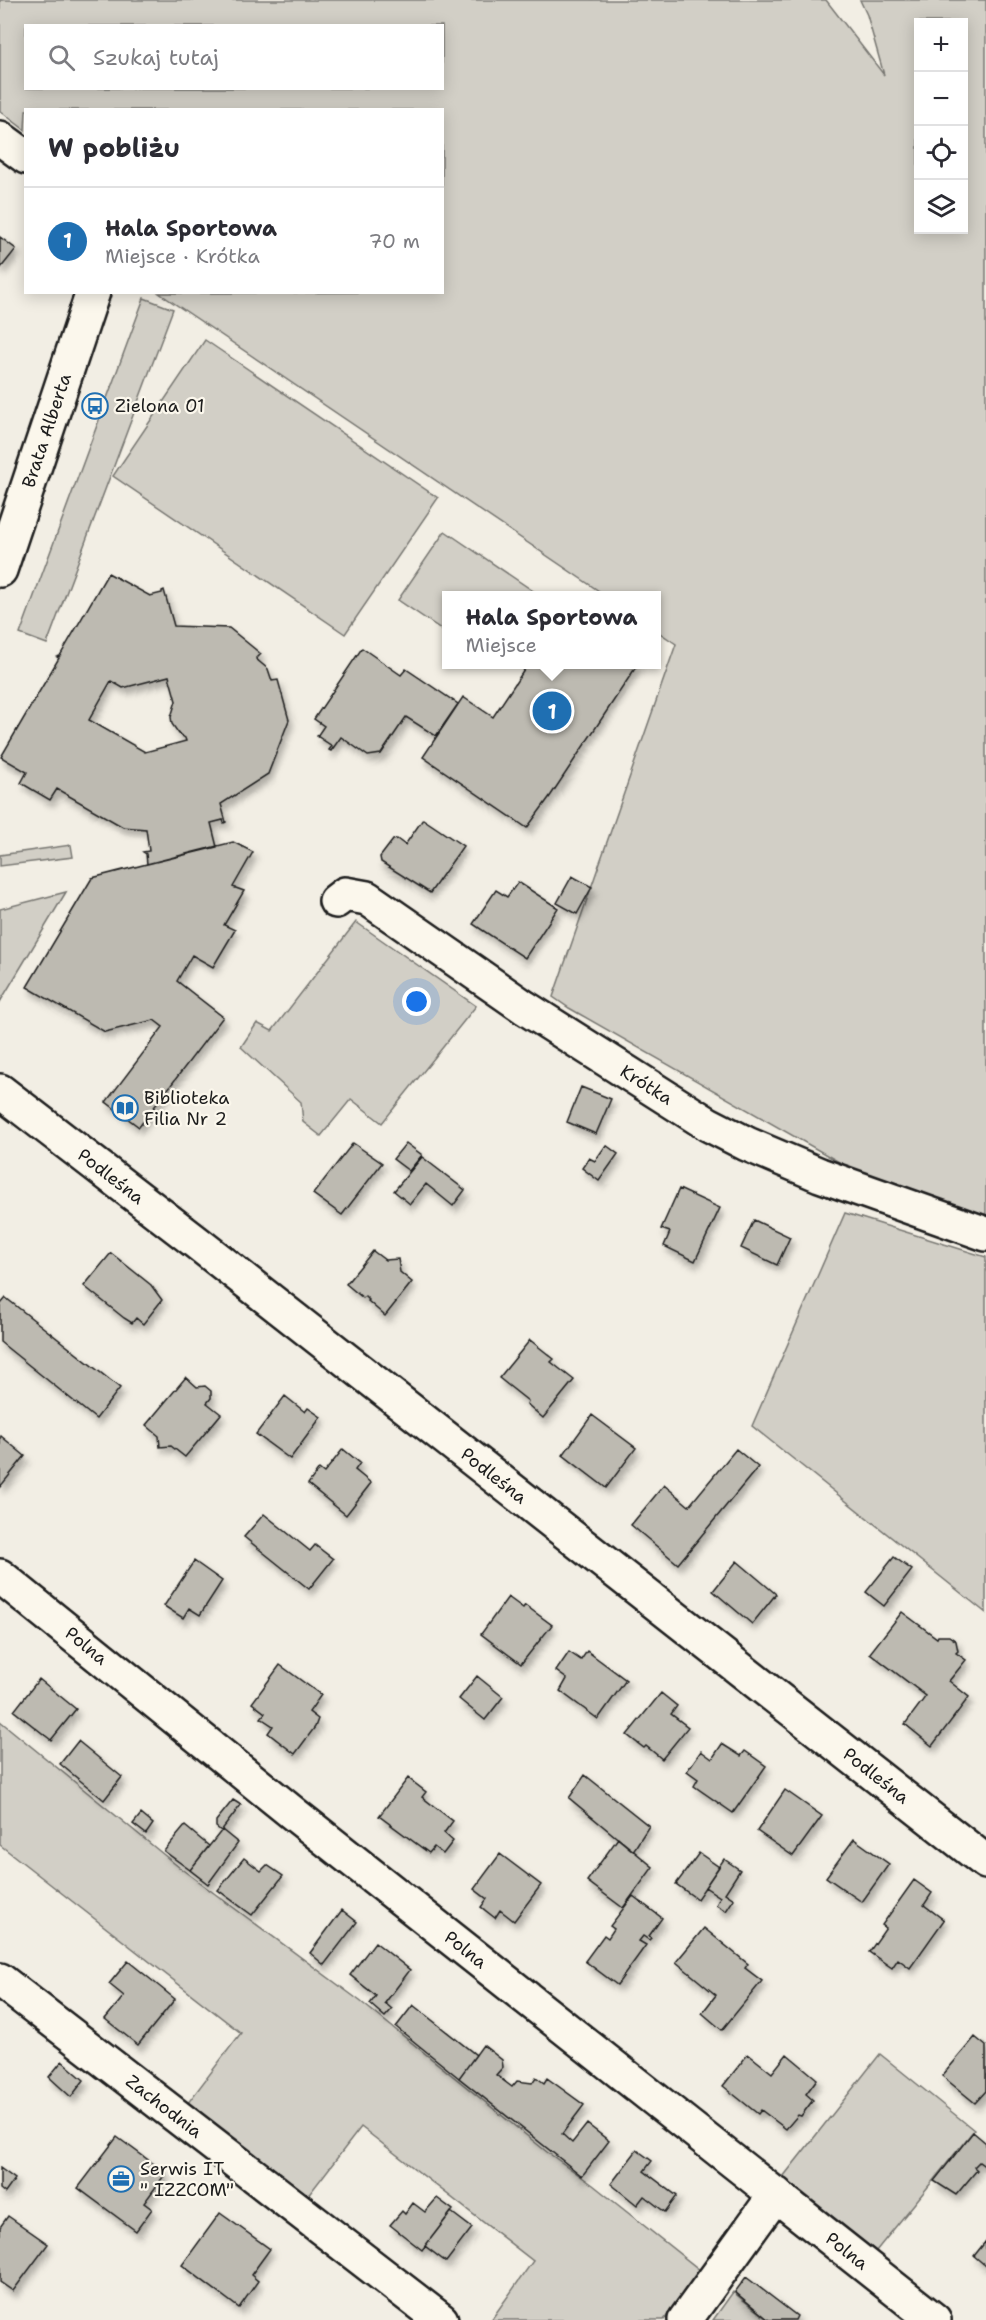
<!DOCTYPE html>
<html lang="pl">
<head>
<meta charset="utf-8">
<style>
  body { margin:0; font-family:"Shantell Sans",sans-serif; background:#f7f7f7; color:#2b2b33 }
  .controls { position:absolute; right:18px; top:18px; display:grid; overflow:hidden; border-radius:0px; box-shadow:0 3px 15px #0003 }
  .controls button { width:54px; height:54px; display:grid; place-items:center; padding:0; border:0; border-bottom:2px solid #e1e1e2; background:#fff; color:#2b2b33; font:30px sans-serif }
  .you { position:absolute; left:417px; top:1002px; width:21px; height:21px; margin:-15px; border:4px solid #fff; border-radius:50%; background:#1a73e8; box-shadow:0 0 0 9px #1a73e833 }
  .badge { display:grid; place-items:center; width:39px; height:39px; border-radius:50%; background:#1f6fb2; color:#fff; font-size:20px; font-weight:700 }
  .pin { position:absolute; translate:-50% -50%; border:3px solid #fff; box-shadow:0 2px 6px #0006 }
  .popup { position:absolute; left:442px; top:591px; width:219px; height:78px; box-sizing:border-box; display:grid; place-content:center; border-radius:0px; background:#fff; filter:drop-shadow(0 2px 4px #0005); font-size:20px; white-space:nowrap; color:#7c7c81 }
  .popup b { font-size:22px; color:#2b2b33 }
  .popup::after { content:''; position:absolute; left:50%; top:100%; margin-left:-12px; border:12px solid transparent; border-top-color:#fff }
  .list { margin:0; padding:0; list-style:none }
  h2 { display:flex; justify-content:space-between; align-items:center; height:78px; margin:0; padding:0 24px; font-size:26px }
  h2 small { font-size:20px; font-weight:400; color:#7c7c81 }
  .list li { display:grid; grid-template-columns:39px 1fr auto; gap:18px; align-items:center; box-sizing:border-box; height:108px; padding:0 24px; border-top:2px solid #e1e1e2 }
  .list b { display:block; font-size:22px; white-space:nowrap }
  .list p { margin:0; font-size:20px; white-space:nowrap; color:#7c7c81 }
  .list em { font-size:20px; font-style:normal; color:#7c7c81 }
  .icon { flex:none; width:33px; height:33px; fill:none; stroke:currentColor; stroke-width:2; stroke-linecap:round; stroke-linejoin:round }
  .map { position:relative; flex:none; width:986px; height:2320px; overflow:hidden }
  .search { position:absolute; background:#fff; box-shadow:0 3px 15px #0003; left:24px; top:24px; width:420px; height:66px; display:flex; align-items:center; gap:15px; box-sizing:border-box; padding:0 21px; border-radius:0px; color:#7c7c81; font-size:22px }
  .panel { position:absolute; background:#fff; box-shadow:0 3px 15px #0003; left:24px; top:108px; width:420px; height:186px; border-radius:0px }
  .map>svg:first-child { display:block }
</style>
</head>
<body>
<div class="map">
<svg width="986" height="2320" viewBox="0 0 986 2320">
  <defs>
    <filter id="shadow"><feDropShadow dx="3.5" dy="6" stdDeviation="3" flood-color="#0004"/></filter>
  </defs>
  <rect width="100%" height="100%" fill="#f2eee4"/>
  <filter id="ink" filterUnits="userSpaceOnUse"><feTurbulence type="fractalNoise" baseFrequency=".0167" numOctaves="2"/><feDisplacementMap in="SourceGraphic" scale="12" xChannelSelector="R" yChannelSelector="G"/><feConvolveMatrix kernelMatrix="1 2 1 2 8 2 1 2 1" color-interpolation-filters="sRGB"/></filter>
  <g filter="url(#ink)">
    <!-- green -->
    <path fill="#d2cfc6" stroke="#777671" stroke-width="1.5" fill-rule="evenodd" d="M 0,0 L 826,0 L 884,75 L 867,15 L 860,0 L 986,0 L 986,1217 L 846,1166 L 569,1008 L 553,997 L 676,644 L 657,631 L 657,596 L 605,595 L 159,293 L 442,292 L 442,110 L 26,110 L 25,130 L 0,111 ZM 918,22 L 964,22 L 964,230 L 918,230 ZM 26,26 L 442,26 L 442,88 L 26,88 Z
      M 144,298 L 173,309 L 47,644 L 20,634 Z
      M 205,340 L 438,498 L 345,634 L 113,476 Z
      M 445,531 L 539,595 L 447,596 L 447,633 L 398,600 Z
      M 71,845 L 73,857 L 0,866 L 0,855 Z
      M 66,892 L 0,1002 L 0,909 Z
      M 356,922 L 476,1006 L 382,1123 L 351,1099 L 321,1136 L 303,1122 L 301,1102 L 241,1047 L 257,1023 L 272,1031 Z
      M 845,1213 L 986,1257 L 986,1613 L 752,1426 Z
      M 0,1721 L 180,1868 L 360,2001 L 547,2152 L 593,2185 L 701,2271 L 664,2320 L 491,2320 L 533,2261 L 361,2127 L 304,2201 L 184,2108 L 241,2033 L 0,1845 Z
      M 880,2054 L 974,2130 L 876,2251 L 783,2177 Z
      M 733,2292 L 768,2320 L 713,2320 Z"/>
    <!-- building -->
    <path fill="#bdbab1" stroke="#1c1c1c" stroke-width="1.5" fill-rule="evenodd" filter="url(#shadow)" d="M 0,237 L 16,249 L 0,269 Z
      M 108,573 L 150,596 L 162,593 L 162,591 L 164,590 L 174,626 L 229,628 L 261,654 L 256,659 L 268,669 L 272,681 L 278,680 L 289,720 L 268,774 L 221,804 L 226,822 L 224,823 L 223,820 L 211,823 L 217,847 L 147,864 L 146,854 L 143,852 L 149,851 L 146,829 L 123,827 L 57,789 L 50,800 L 21,783 L 27,772 L 1,757 L 59,658 L 57,657 L 60,656 ZM 169,676 L 176,701 L 171,717 L 172,724 L 179,734 L 185,738 L 186,741 L 145,752 L 89,720 L 111,681 L 123,688 Z
      M 362,648 L 401,675 L 406,669 L 458,704 L 436,736 L 406,717 L 381,754 L 368,756 L 341,737 L 331,751 L 329,750 L 332,746 L 317,736 L 324,726 L 314,719 Z
      M 528,664 L 638,664 L 551,795 L 527,828 L 423,757 L 463,697 L 493,717 Z
      M 423,819 L 463,846 L 430,893 L 381,862 L 380,857 L 393,840 L 397,839 L 405,845 Z
      M 233,842 L 253,852 L 233,887 L 244,891 L 224,925 L 235,930 L 213,967 L 192,955 L 177,981 L 223,1017 L 139,1127 L 106,1102 L 163,1027 L 154,1020 L 105,1032 L 27,987 L 92,878 Z
      M 572,876 L 592,887 L 577,914 L 557,903 Z
      M 518,882 L 558,908 L 525,958 L 473,924 L 496,890 L 507,897 Z
      M 581,1087 L 611,1099 L 596,1134 L 567,1122 Z
      M 353,1143 L 382,1163 L 342,1215 L 313,1194 Z
      M 406,1143 L 422,1155 L 409,1171 L 393,1159 Z
      M 606,1145 L 618,1154 L 599,1181 L 582,1168 L 589,1158 L 595,1161 Z
      M 422,1157 L 465,1190 L 453,1206 L 426,1184 L 410,1204 L 394,1191 Z
      M 679,1189 L 720,1208 L 695,1261 L 664,1246 L 670,1232 L 661,1229 Z
      M 754,1220 L 790,1237 L 777,1265 L 741,1248 Z
      M 373,1251 L 385,1260 L 398,1259 L 400,1272 L 412,1282 L 385,1316 L 368,1301 L 369,1300 L 365,1296 L 363,1298 L 346,1284 Z
      M 111,1253 L 151,1285 L 162,1300 L 143,1324 L 136,1318 L 132,1323 L 124,1318 L 84,1286 Z
      M 6,1298 L 120,1388 L 96,1419 L 0,1342 L 0,1305 Z
      M 530,1340 L 554,1359 L 551,1362 L 574,1380 L 543,1418 L 527,1404 L 528,1401 L 499,1378 Z
      M 186,1377 L 197,1387 L 205,1386 L 211,1391 L 211,1398 L 207,1403 L 221,1414 L 185,1457 L 171,1446 L 160,1447 L 159,1436 L 146,1425 Z
      M 285,1396 L 305,1412 L 308,1408 L 321,1417 L 290,1459 L 256,1434 Z
      M 592,1415 L 636,1448 L 606,1488 L 563,1455 Z
      M 1,1436 L 25,1456 L 0,1487 L 0,1438 Z
      M 343,1449 L 360,1463 L 355,1470 L 371,1483 L 346,1515 L 308,1484 L 319,1469 L 324,1473 Z
      M 736,1449 L 758,1467 L 678,1564 L 631,1525 L 664,1485 L 689,1506 Z
      M 264,1514 L 310,1551 L 315,1545 L 333,1559 L 309,1589 L 244,1537 Z
      M 894,1557 L 912,1570 L 884,1606 L 866,1592 Z
      M 194,1561 L 222,1581 L 200,1615 L 189,1608 L 183,1618 L 164,1606 Z
      M 737,1561 L 776,1594 L 752,1624 L 713,1591 Z
      M 508,1597 L 523,1608 L 525,1605 L 552,1625 L 521,1664 L 481,1634 Z
      M 902,1612 L 937,1638 L 938,1636 L 949,1636 L 956,1641 L 958,1651 L 956,1653 L 966,1660 L 949,1681 L 969,1697 L 932,1746 L 905,1724 L 926,1696 L 870,1653 Z
      M 587,1651 L 626,1680 L 598,1719 L 560,1691 L 567,1679 L 556,1671 L 569,1652 L 581,1660 Z
      M 280,1665 L 321,1695 L 309,1712 L 318,1719 L 315,1727 L 295,1754 L 268,1733 L 273,1726 L 261,1718 L 265,1713 L 252,1703 Z
      M 477,1676 L 503,1697 L 485,1720 L 459,1699 Z
      M 39,1679 L 76,1709 L 51,1740 L 14,1711 Z
      M 661,1693 L 677,1706 L 671,1714 L 688,1727 L 662,1759 L 646,1746 L 644,1748 L 627,1735 Z
      M 78,1741 L 122,1777 L 104,1800 L 60,1764 Z
      M 722,1744 L 741,1756 L 745,1751 L 766,1766 L 733,1813 L 694,1786 L 698,1779 L 687,1771 L 701,1751 L 712,1759 Z
      M 585,1775 L 649,1826 L 633,1851 L 569,1798 Z
      M 408,1778 L 426,1792 L 422,1797 L 453,1821 L 444,1833 L 453,1841 L 443,1854 L 434,1847 L 429,1853 L 379,1816 Z
      M 785,1790 L 822,1816 L 793,1856 L 757,1831 Z
      M 233,1800 L 241,1805 L 221,1831 L 216,1827 L 216,1821 Z
      M 141,1814 L 153,1824 L 146,1834 L 133,1824 Z
      M 185,1826 L 209,1846 L 190,1870 L 164,1851 Z
      M 222,1830 L 238,1843 L 208,1884 L 190,1870 Z
      M 618,1838 L 653,1867 L 623,1908 L 587,1881 Z
      M 854,1839 L 889,1864 L 862,1902 L 826,1877 Z
      M 699,1853 L 719,1867 L 697,1899 L 676,1884 Z
      M 500,1854 L 541,1885 L 514,1921 L 500,1910 L 495,1918 L 481,1907 L 487,1899 L 474,1889 Z
      M 244,1858 L 261,1871 L 267,1865 L 283,1876 L 252,1915 L 218,1890 Z
      M 724,1859 L 740,1870 L 725,1893 L 734,1899 L 726,1911 L 716,1905 L 720,1897 L 705,1887 Z
      M 914,1880 L 932,1893 L 924,1905 L 944,1920 L 910,1968 L 898,1959 L 892,1968 L 869,1952 L 886,1928 L 882,1925 Z
      M 633,1896 L 662,1918 L 649,1936 L 651,1938 L 649,1940 L 643,1936 L 639,1941 L 646,1945 L 617,1985 L 585,1961 L 604,1935 L 608,1938 L 614,1929 L 610,1926 Z
      M 342,1910 L 357,1922 L 324,1965 L 310,1953 Z
      M 704,1928 L 748,1964 L 745,1968 L 762,1981 L 722,2030 L 702,2013 L 716,1995 L 676,1962 Z
      M 375,1942 L 410,1970 L 385,2003 L 392,2009 L 385,2017 L 370,2004 L 376,1996 L 350,1975 Z
      M 128,1961 L 175,1999 L 138,2045 L 105,2019 L 124,1996 L 109,1984 Z
      M 413,2005 L 476,2055 L 459,2078 L 396,2027 Z
      M 975,2037 L 986,2046 L 986,2091 L 975,2103 L 942,2076 Z
      M 483,2045 L 502,2060 L 503,2067 L 496,2075 L 512,2087 L 517,2081 L 532,2083 L 536,2077 L 544,2083 L 547,2078 L 584,2105 L 562,2134 L 572,2143 L 587,2124 L 609,2141 L 582,2176 L 459,2078 Z
      M 748,2054 L 772,2073 L 787,2054 L 817,2079 L 806,2094 L 813,2100 L 801,2116 L 798,2115 L 786,2129 L 761,2110 L 758,2114 L 723,2086 Z
      M 62,2061 L 84,2080 L 71,2097 L 49,2077 Z
      M 973,2132 L 986,2143 L 986,2167 L 979,2162 L 974,2167 L 977,2170 L 956,2195 L 934,2181 Z
      M 117,2137 L 166,2173 L 144,2203 L 152,2209 L 136,2231 L 78,2188 Z
      M 637,2150 L 652,2161 L 644,2171 L 677,2196 L 665,2212 L 644,2196 L 637,2205 L 611,2184 Z
      M 0,2168 L 15,2179 L 5,2193 L 0,2189 Z
      M 437,2198 L 453,2210 L 422,2250 L 390,2225 L 402,2211 L 405,2214 L 413,2203 L 425,2212 Z
      M 451,2212 L 472,2228 L 446,2262 L 425,2246 Z
      M 220,2213 L 270,2249 L 251,2275 L 258,2281 L 239,2308 L 182,2265 Z
      M 8,2216 L 48,2244 L 13,2291 L 0,2282 L 0,2227 Z
      M 986,2241 L 986,2266 L 974,2256 Z
      M 746,2277 L 797,2316 L 795,2320 L 769,2320 L 735,2292 Z"/>
    <g fill="none" stroke-linecap="round" stroke-linejoin="round">
      <!-- street casing -->
      <g stroke="#1c1c1c" stroke-width="38">
        <g id="street">
          <path d="M 0,138 L 26,157"/>
          <path id="s1" d="M 0,570 L 93,292"/>
          <path id="s2" d="M 336,901 L 345,894 L 367,898 L 524,1007 L 708,1124 L 747,1144 L 820,1175 L 986,1234"/>
          <path id="s3" d="M 0,1091 L 196,1242 L 986,1862"/>
          <path id="s4" d="M 0,1576 L 294,1814 L 934,2320"/>
          <path id="s5" d="M 0,1980 L 441,2320"/>
          <path d="M 685,2320 L 776,2194"/>
        </g>
      </g>
      <!-- street -->
      <use href="#street" stroke="#fbf7ec" stroke-width="33"/>
    </g>
  </g>
  <!-- icons -->
  <defs>
    <g id="bus-ring" transform="scale(1.35)"><circle r="9.5" fill="#fbf7ec" stroke="#1f6fb2" stroke-width="1.5"/><path d="M-5-6H5V4H4V6H2V4H-2V6H-4V4H-5ZM-3.5-4V0h7V-4ZM-3.5 1.2v1.5H-2V1.2ZM2 1.2v1.5H3.5V1.2Z" fill="#1f6fb2"/></g>
    <g id="library-ring" transform="scale(1.35)"><circle r="9.5" fill="#fbf7ec" stroke="#1f6fb2" stroke-width="1.5"/><path d="M-6-4Q-3-5.5-.7-3.5V5Q-3 3-6 4ZM6-4Q3-5.5 .7-3.5V5Q3 3 6 4Z" fill="#1f6fb2"/></g>
    <g id="office-ring" transform="scale(1.35)"><circle r="9.5" fill="#fbf7ec" stroke="#1f6fb2" stroke-width="1.5"/><path d="M-6-3h4V-5.5h4V-3h4V5H-6ZM-1-4.5V-3h2v-1.5ZM-6 0V1H6V0Z" fill="#1f6fb2"/></g>
  </defs>
  <g fill-rule="evenodd">
    <use href="#bus-ring" x="95" y="406"/>
    <use href="#library-ring" x="125" y="1108"/>
    <use href="#office-ring" x="121" y="2179"/>
  </g>
  <g text-anchor="middle" dominant-baseline="central" stroke-width="4.5" stroke-linejoin="round" paint-order="stroke">
    <!-- poi labels -->
    <g font-size="18" fill="#1c1c1c" stroke="#fbf7ec" text-anchor="start">
      <text x="115" y="406">Zielona 01</text>
      <text x="144" y="1098">Biblioteka<tspan x="144" dy="21">Filia Nr 2</tspan></text>
      <text x="140" y="2169">Serwis IT<tspan x="140" dy="21">" IZZCOM"</tspan></text>
    </g>
    <!-- street labels -->
    <g font-size="18" fill="#1c1c1c" stroke="#fbf7ec">
      <text stroke="none"><textPath href="#s1" startOffset="147">Brata Alberta</textPath></text>
      <text stroke="none"><textPath href="#s2" startOffset="370">Krótka</textPath></text>
      <text stroke="none"><textPath href="#s3" startOffset="140">Podleśna</textPath></text>
      <text stroke="none"><textPath href="#s3" startOffset="626">Podleśna</textPath></text>
      <text stroke="none"><textPath href="#s4" startOffset="111">Polna</textPath></text>
      <text stroke="none"><textPath href="#s3" startOffset="1112">Podleśna</textPath></text>
      <text stroke="none"><textPath href="#s4" startOffset="597">Polna</textPath></text>
      <text stroke="none"><textPath href="#s5" startOffset="207">Zachodnia</textPath></text>
      <text stroke="none"><textPath href="#s4" startOffset="1083">Polna</textPath></text>
    </g>
  </g>
</svg>
<div class="controls">
<button>+</button>
<button>−</button>
<button><svg class="icon" aria-label="locate" viewBox="0 0 24 24"><circle cx="12" cy="12" r="6"/><path d="M12 2v4M12 18v4M2 12h4M18 12h4"/></svg></button>
<button><svg class="icon" aria-label="layers" viewBox="0 0 24 24"><path d="M12 4l9 5-9 5-9-5zM3 14l9 5 9-5"/></svg></button>
</div>
<div class="you"></div>
<div class="pin badge" style="left:552px;top:711px">1</div>
<div class="popup"><b>Hala Sportowa</b>Miejsce</div>
<div class="search"><svg class="icon" aria-label="search" viewBox="0 0 24 24"><circle cx="10" cy="10" r="6"/><path d="M15 15l6 6"/></svg>Szukaj tutaj</div>
<section class="panel">
<h2>W pobliżu<small></small></h2>
<ul class="list">
<li><span class="badge">1</span><div><b>Hala Sportowa</b><p>Miejsce · Krótka</p></div><em>70 m</em></li>
</ul>
</section>
</div>
</body>
</html>
